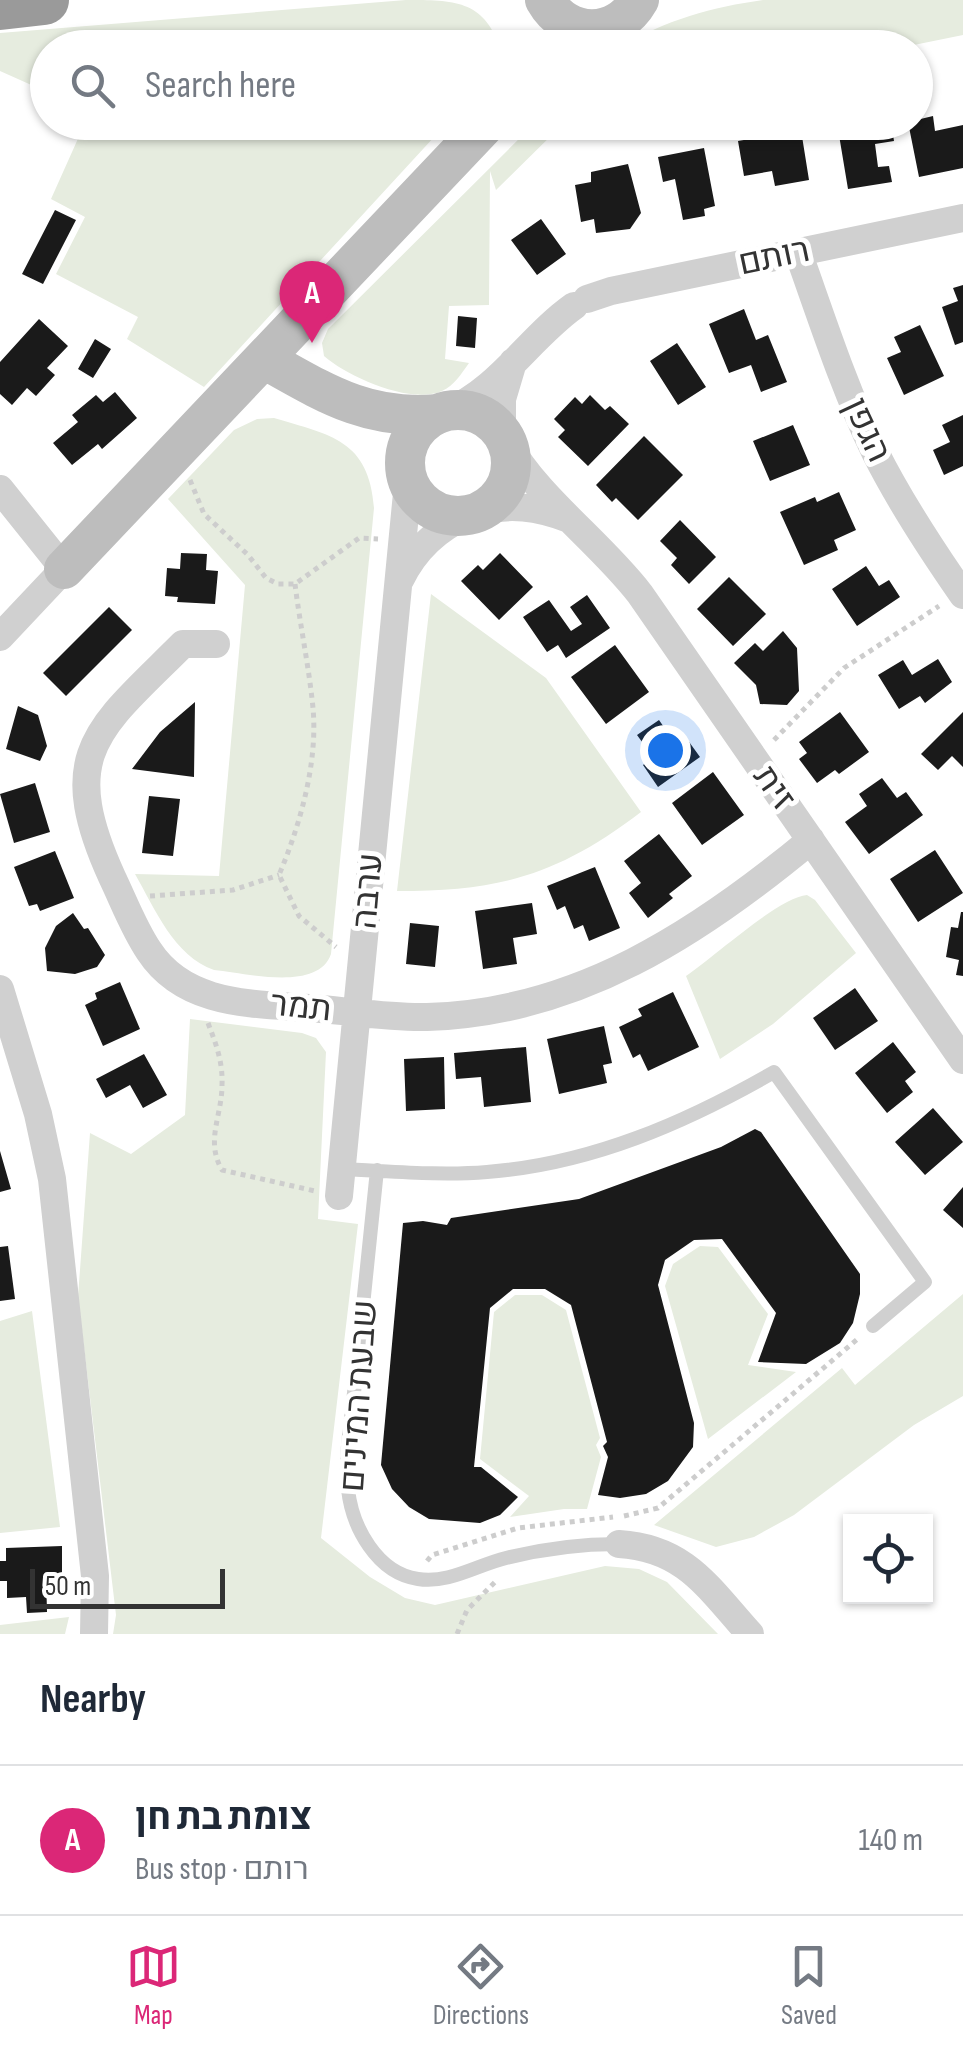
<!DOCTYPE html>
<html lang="en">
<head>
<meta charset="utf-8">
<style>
  body { margin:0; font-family:"Sofia Sans Condensed",Heebo,sans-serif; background:#f2f2f3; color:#1f2937 }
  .controls { position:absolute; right:30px; bottom:30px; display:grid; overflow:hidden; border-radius:0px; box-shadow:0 2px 8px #0004 }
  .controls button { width:90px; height:90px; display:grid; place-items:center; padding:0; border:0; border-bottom:2px solid #e0e1e3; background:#fff; color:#1f2937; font:50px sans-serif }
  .scale { position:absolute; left:30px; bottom:25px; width:195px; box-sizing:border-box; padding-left:10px; border:5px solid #333; border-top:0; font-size:28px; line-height:35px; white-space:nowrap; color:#333; -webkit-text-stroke:8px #fff; paint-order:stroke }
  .you { position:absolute; left:665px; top:750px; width:35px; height:35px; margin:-25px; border:8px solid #fff; border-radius:50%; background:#1a73e8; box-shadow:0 0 0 15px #1a73e833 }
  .badge { display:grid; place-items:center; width:65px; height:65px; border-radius:50%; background:#db2777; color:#fff; font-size:32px; font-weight:700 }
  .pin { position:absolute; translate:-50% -82px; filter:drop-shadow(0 2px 5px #0008) }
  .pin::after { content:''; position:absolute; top:52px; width:35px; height:30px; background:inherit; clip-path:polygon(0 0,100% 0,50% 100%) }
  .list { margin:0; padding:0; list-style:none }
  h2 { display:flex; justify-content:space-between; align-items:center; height:130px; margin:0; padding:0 40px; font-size:42px }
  h2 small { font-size:32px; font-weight:400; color:#747a83 }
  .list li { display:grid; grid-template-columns:65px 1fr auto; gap:30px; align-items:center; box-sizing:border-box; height:150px; padding:0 40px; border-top:2px solid #e0e1e3 }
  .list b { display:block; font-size:38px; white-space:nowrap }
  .list p { margin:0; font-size:32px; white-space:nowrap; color:#747a83 }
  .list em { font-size:32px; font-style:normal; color:#747a83 }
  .icon { flex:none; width:55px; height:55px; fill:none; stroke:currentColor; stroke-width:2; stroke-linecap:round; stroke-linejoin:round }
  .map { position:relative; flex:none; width:963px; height:1634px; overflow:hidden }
  .search { position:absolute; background:#fff; box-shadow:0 2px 8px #0004; left:30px; right:30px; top:30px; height:110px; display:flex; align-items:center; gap:25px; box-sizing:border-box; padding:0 35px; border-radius:55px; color:#747a83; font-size:38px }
  .sheet { height:280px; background:#fff }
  nav { display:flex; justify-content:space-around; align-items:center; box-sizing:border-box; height:140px; border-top:2px solid #e0e1e3; background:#fff; font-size:28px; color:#747a83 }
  nav a { display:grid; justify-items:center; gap:5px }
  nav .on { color:#db2777 }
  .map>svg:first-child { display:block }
</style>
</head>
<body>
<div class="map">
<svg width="963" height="1634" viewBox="0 0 963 1634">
  <rect width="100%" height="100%" fill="#fff"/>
  <!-- green -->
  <path fill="#e6ecdf" d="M 406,0 C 454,0 483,0 500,47 L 48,48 L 47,92 L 0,71 L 0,33 Z
    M 763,0 L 963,0 L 963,35 L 899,48 L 621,47 C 665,20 713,7 763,0 Z
    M 85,123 L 85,122 L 447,123 L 204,387 L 127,339 L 138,317 L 56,274 L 85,217 L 51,199 Z
    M 535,123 L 564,123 L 496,190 L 490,171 L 489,305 L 449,306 L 445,359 L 469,363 C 461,374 454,386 442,391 C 411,405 348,377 324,356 L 322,343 L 328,329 Z
    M 274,418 C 331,435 369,440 374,508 L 331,954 C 318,992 246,973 214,970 C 174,956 155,909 135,874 L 219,876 L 245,585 L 168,499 L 234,430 L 257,419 Z
    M 431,594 L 546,678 L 641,812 C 558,875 501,891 397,891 Z
    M 807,895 L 815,900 L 856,953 L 773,1024 L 720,1059 L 686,976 C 713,958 779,897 807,895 Z
    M 190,1019 L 302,1033 L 316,1038 L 326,1052 L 318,1219 L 358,1224 L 321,1538 L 370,1577 L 405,1598 L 435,1605 L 605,1566 L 639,1569 L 667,1582 L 718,1634 L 113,1634 L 116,1615 L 78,1297 L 90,1133 L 131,1154 L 185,1115 Z
    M 700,1246 L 718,1247 L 768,1314 L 748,1365 L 796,1372 L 708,1439 L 665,1286 L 673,1264 Z
    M 963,1294 L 963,1396 L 914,1425 L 794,1515 L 754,1537 L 716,1547 L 654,1525 L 842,1368 L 855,1385 Z
    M 515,1295 L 542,1295 L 566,1310 L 600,1438 L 596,1445 L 601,1457 L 587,1509 L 564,1509 L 510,1517 L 529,1496 L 480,1459 L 494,1312 Z
    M 32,1311 L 60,1527 L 0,1533 L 0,1321 Z
    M 69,1617 L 65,1634 L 0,1634 L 0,1625 Z"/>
  <!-- building -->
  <path fill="#1a1a1a" d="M 916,60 L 924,95 L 916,97 Z
    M 933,116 L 935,131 L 963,125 L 963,168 L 919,177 L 908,122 Z
    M 877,122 L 891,122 L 894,141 L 875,144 L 878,167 L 889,166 L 892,182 L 848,189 L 838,129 Z
    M 801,130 L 809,180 L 775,186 L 772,171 L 744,176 L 738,141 Z
    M 704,148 L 715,206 L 704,209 L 705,216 L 683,220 L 675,179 L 663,182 L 658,157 Z
    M 628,164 L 641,213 L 630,229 L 596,233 L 594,219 L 581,222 L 575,185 L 591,182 L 591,172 Z
    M 55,210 L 76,220 L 43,284 L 22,274 Z
    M 541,219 L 566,254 L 537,275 L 511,240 Z
    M 963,285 L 963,342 L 955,345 L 942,307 L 958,301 L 953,288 Z
    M 744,309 L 756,340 L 768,335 L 787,382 L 761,392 L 751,365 L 729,373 L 709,324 Z
    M 458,316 L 477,318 L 475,348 L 456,346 Z
    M 39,319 L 68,346 L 47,368 L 55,375 L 36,396 L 27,388 L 12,405 L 0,394 L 0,362 Z
    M 920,325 L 944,376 L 904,395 L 887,358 L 901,352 L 894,337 Z
    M 95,339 L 111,349 L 93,378 L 78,369 Z
    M 677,343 L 706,387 L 678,405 L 650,361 Z
    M 115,392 L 137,418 L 102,449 L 98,444 L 72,465 L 53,443 L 78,422 L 72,415 L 96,395 L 103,402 Z
    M 590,395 L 605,410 L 610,406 L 629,424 L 588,466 L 558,437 L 565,430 L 554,419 L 575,397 L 582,404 Z
    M 963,415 L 963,466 L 944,475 L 933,450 L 950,442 L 942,425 Z
    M 793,425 L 810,465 L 770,481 L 753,441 Z
    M 644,436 L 683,475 L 638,520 L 616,498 L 612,502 L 596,485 Z
    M 839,492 L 856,530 L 834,540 L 838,550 L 804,565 L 780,512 L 815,497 L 817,502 Z
    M 680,520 L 716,557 L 689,584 L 671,565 L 677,558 L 660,541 Z
    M 181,553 L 207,554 L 206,570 L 218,571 L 215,604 L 177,602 L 178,597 L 165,596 L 167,568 L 180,569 Z
    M 500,553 L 533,587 L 499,620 L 461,581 L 478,565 L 483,570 Z
    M 866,566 L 879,586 L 889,580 L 900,597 L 857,626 L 832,589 Z
    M 729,577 L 766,614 L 733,646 L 697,609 Z
    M 587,595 L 610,628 L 566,658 L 558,645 L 547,652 L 523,617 L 549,600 L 571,631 L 582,624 L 570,607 Z
    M 109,607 L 132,630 L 66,696 L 43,673 Z
    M 783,631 L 797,648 L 799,691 L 787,705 L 760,704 L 756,685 L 734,663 L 755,643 L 763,651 Z
    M 615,645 L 649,692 L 606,724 L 571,677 Z
    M 938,659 L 952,682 L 925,703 L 920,696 L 899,709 L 878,675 L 903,660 L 912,675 Z
    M 195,702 L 194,777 L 132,769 L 160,732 Z
    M 18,706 L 38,715 L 47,746 L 40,761 L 6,749 Z
    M 840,712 L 869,752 L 839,774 L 835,770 L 817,783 L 799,759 L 807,753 L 799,742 Z
    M 963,712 L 963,767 L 952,756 L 938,770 L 921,754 Z
    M 659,720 L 677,746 L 687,739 L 700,757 L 658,787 L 643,765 L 653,757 L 637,735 Z
    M 713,772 L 744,815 L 702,845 L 672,803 Z
    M 882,778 L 897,798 L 906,792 L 923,815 L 869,854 L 845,822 L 867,806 L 859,794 Z
    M 35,783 L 50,832 L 14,843 L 0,794 Z
    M 149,796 L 180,799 L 173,856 L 142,853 Z
    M 659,834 L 692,876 L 669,894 L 673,898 L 648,918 L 629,893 L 641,883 L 624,861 Z
    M 935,850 L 963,893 L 918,922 L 890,879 Z
    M 55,851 L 74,898 L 40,911 L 37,904 L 29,906 L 14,867 Z
    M 595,867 L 620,928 L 589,941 L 583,925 L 574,929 L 565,906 L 557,910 L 547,886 Z
    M 532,903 L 537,934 L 513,938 L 517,964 L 483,969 L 475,911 Z
    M 961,912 L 963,912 L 963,976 L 956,975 L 959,960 L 946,957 L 951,927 L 958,928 Z
    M 73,913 L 84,929 L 88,928 L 105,955 L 97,967 L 75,974 L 47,971 L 45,948 L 56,926 Z
    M 410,923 L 439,926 L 435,967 L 406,964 Z
    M 120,982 L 140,1029 L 103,1046 L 85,1005 L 97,999 L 95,993 Z
    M 855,988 L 878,1021 L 835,1050 L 813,1018 Z
    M 673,992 L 699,1047 L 648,1071 L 640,1054 L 633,1058 L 619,1027 L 642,1016 L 638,1009 Z
    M 604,1026 L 612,1063 L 603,1065 L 607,1083 L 559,1094 L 547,1039 Z
    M 893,1042 L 916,1072 L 905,1081 L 913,1092 L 887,1113 L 855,1073 Z
    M 526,1047 L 531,1102 L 484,1107 L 481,1077 L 456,1079 L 454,1053 Z
    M 144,1054 L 167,1095 L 143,1108 L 130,1085 L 106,1098 L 96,1079 Z
    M 444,1057 L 445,1109 L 406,1111 L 404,1059 Z
    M 933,1108 L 963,1142 L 925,1175 L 895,1142 Z
    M 755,1129 L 761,1132 L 860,1274 L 860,1294 L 853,1323 L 840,1343 L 806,1364 L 758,1362 L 776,1313 L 722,1239 L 694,1240 L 665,1260 L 658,1285 L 694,1423 L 693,1447 L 668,1481 L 646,1494 L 620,1498 L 598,1495 L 608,1457 L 603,1446 L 607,1442 L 571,1305 L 545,1289 L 513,1289 L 490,1308 L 474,1467 L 481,1467 L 518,1497 L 500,1515 L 480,1523 L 429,1519 L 409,1507 L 392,1489 L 381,1465 L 403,1223 L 423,1221 L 447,1225 L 451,1218 L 579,1199 L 721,1147 Z
    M 0,1151 L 11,1189 L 0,1192 Z
    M 963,1187 L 963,1228 L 943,1210 Z
    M 8,1246 L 15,1299 L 0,1301 L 0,1247 Z
    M 62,1546 L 62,1573 L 46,1574 L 47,1612 L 27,1613 L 26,1597 L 7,1598 L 7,1581 L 0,1581 L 0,1561 L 6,1561 L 6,1548 Z"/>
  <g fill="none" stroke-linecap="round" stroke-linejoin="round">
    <!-- path -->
    <path stroke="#cdcdcd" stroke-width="5" stroke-dasharray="5 5" stroke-linecap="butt" d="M 190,480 L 204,514 L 248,555 L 266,578 L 278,584 L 295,584 L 359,538 L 378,539
      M 295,584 C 300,625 309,667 313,708 C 318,763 300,825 279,875 L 299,916 L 336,947
      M 774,740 L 844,668 L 939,606
      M 150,896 L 233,890 L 279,875
      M 208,1023 C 216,1044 223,1062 222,1085 C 222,1116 205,1141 222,1170 L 315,1191
      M 624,1516 L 658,1508 L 860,1337
      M 427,1561 L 432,1555 L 518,1528 L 613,1517
      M 457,1634 L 467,1610 L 495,1582"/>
    <!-- lane -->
    <path stroke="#d0d0d0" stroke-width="14" d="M 341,1169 C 390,1171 439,1176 487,1172 C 591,1164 685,1123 774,1072 L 925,1282 L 873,1326
      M 377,1170 C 370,1241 363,1312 355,1383 C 352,1417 344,1455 348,1489 C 352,1527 377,1573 418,1579 C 449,1584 477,1565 506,1558 C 542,1549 582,1544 619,1544"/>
    <!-- street -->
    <path stroke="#d0d0d0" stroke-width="28" d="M 798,252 C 822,319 844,388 875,452 C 900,502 931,549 963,595
      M 587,299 L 611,291 L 963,218
      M 448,411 C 498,391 530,337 574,306
      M 502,434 L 502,399 L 513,362
      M 507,443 C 538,498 600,542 640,594 L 963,1060
      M 0,489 L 64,569 L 0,637
      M 478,512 C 509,503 538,507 569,519
      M 400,580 C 414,551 438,528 468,515
      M 216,644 L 183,644 C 99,728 55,752 112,877 C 124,902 134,929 149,951 C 187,1009 260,1003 321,1009 C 356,1012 391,1018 427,1017 C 577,1013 699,933 811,840
      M 0,989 L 38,1114 L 52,1179 L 95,1576 L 94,1634
      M 339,1196 L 408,483
      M 619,1544 C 686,1548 709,1589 750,1634"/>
    <!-- secondary -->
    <path stroke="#bdbdbd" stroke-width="40" d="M 545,0 C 567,39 617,39 639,0
      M 264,359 C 323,392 367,421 438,414
      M405 463a53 53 0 1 1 106 0a53 53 0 1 1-106 0Z
      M 64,569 L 488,122"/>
    <!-- highway -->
    <path stroke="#9a9a9a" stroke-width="50" d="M 0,5 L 44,0"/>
  </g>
  <g text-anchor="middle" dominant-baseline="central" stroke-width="10" stroke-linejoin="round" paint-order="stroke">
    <!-- street labels -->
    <g font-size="35" fill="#333" stroke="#fff">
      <text transform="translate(774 257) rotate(-12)">רותם</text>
      <text transform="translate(867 430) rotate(65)">הגפן</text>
      <text transform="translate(774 788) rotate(55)">זית</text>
      <text transform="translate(368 891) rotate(-85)">ערבה</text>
      <text transform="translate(301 1007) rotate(6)">תמר</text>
      <text transform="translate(359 1396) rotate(-86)">שבעת המינים</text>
    </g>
  </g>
</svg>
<div class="controls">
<button><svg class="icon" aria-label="locate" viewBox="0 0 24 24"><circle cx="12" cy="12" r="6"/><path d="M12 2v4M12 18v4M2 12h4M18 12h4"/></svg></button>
</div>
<div class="scale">50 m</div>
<div class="you"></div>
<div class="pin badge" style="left:312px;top:343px">A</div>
<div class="search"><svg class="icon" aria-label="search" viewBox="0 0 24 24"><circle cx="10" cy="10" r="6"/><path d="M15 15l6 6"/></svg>Search here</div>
</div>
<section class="sheet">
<h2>Nearby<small></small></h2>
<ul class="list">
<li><span class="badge">A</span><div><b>צומת בת חן</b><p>Bus stop · רותם</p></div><em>140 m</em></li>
</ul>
</section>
<nav>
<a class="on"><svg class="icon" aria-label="map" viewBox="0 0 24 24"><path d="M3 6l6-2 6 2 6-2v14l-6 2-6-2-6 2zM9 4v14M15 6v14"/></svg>Map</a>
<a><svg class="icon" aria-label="directions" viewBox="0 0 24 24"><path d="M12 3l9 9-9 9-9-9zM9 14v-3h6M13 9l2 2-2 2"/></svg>Directions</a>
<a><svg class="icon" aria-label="saved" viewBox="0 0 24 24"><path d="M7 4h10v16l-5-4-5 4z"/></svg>Saved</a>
</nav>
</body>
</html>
